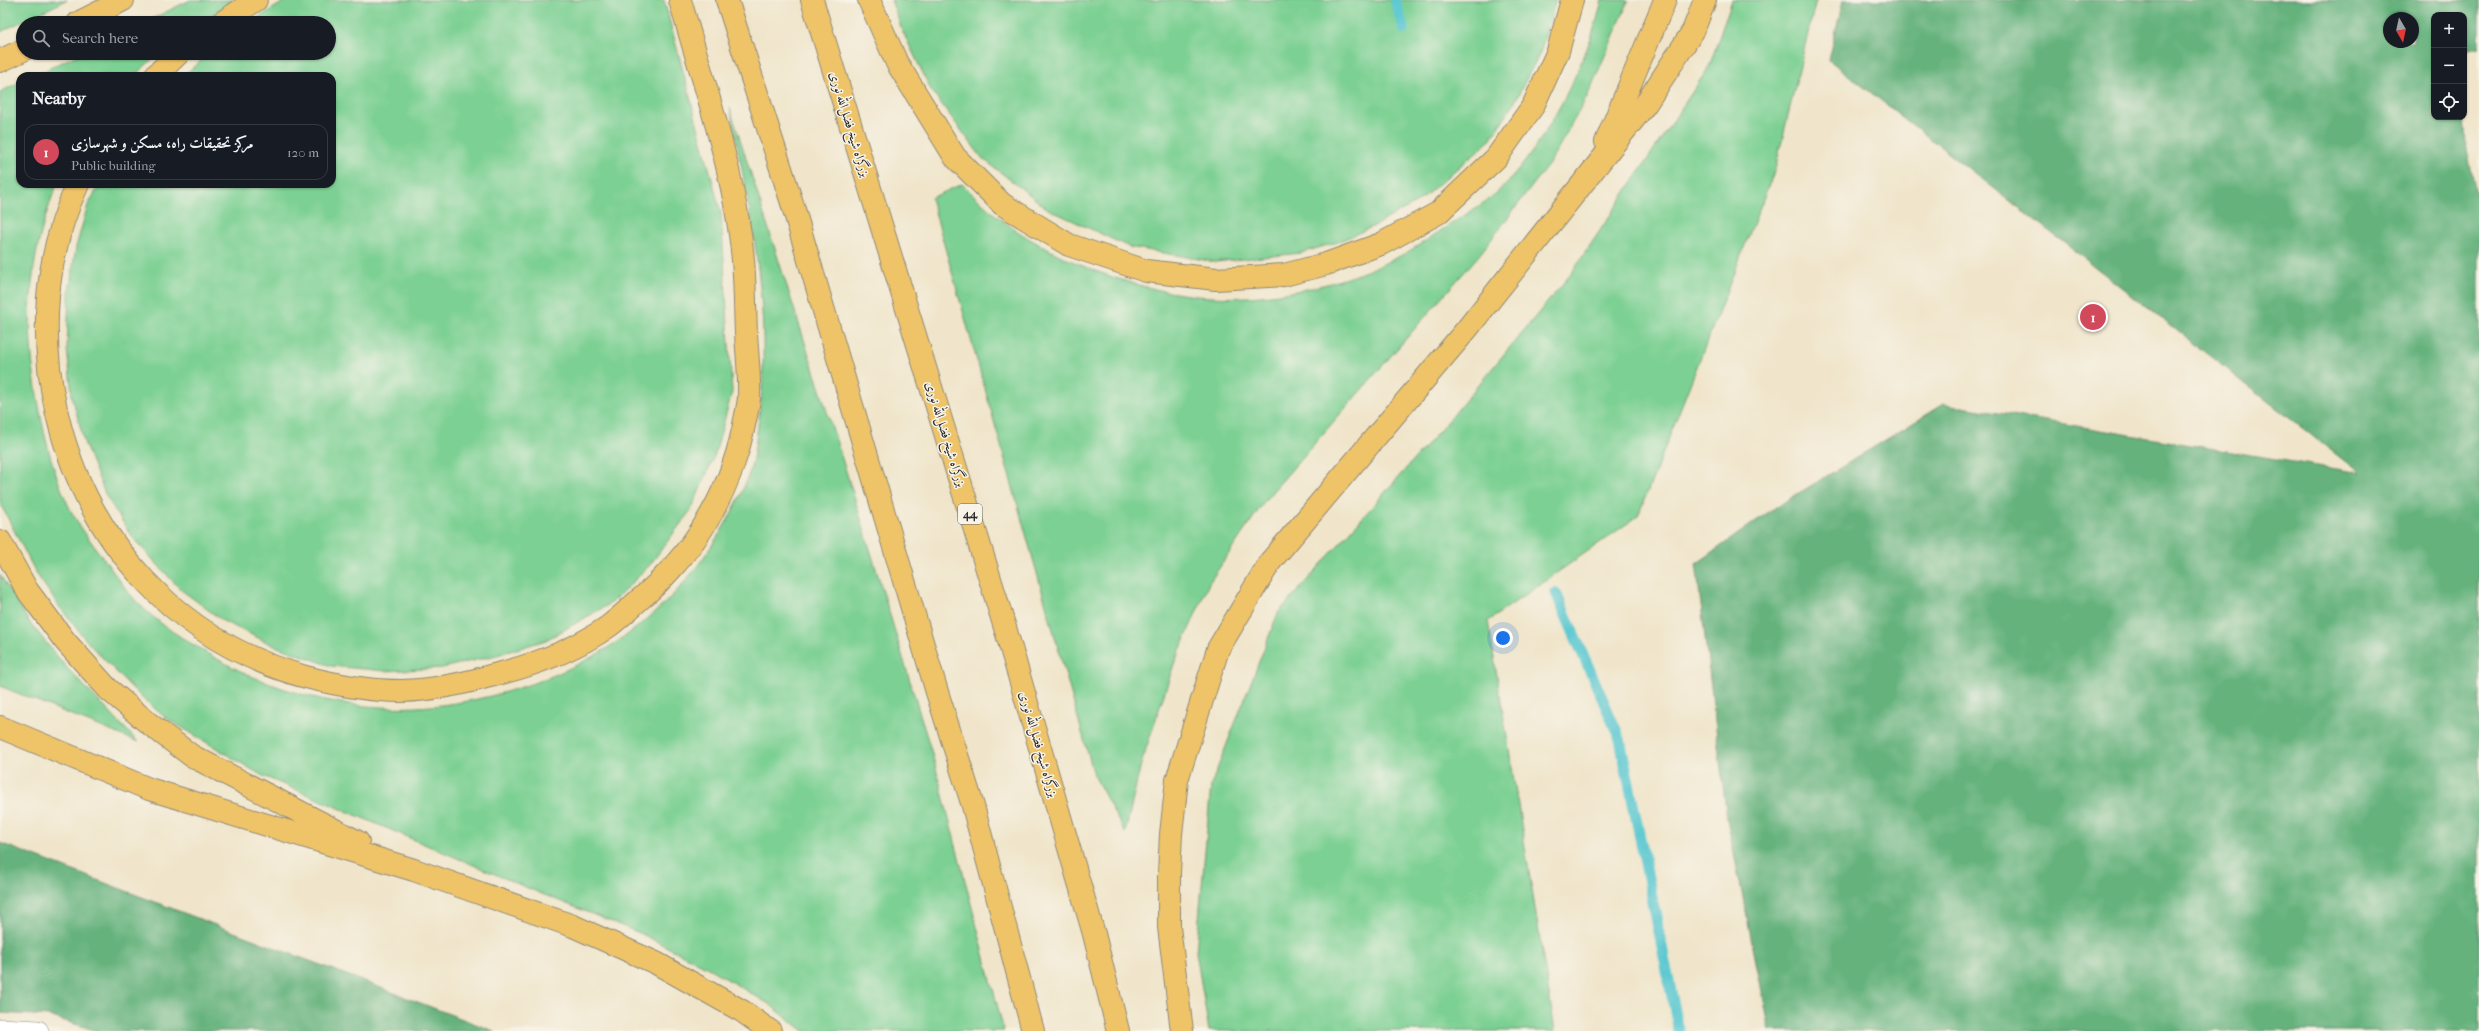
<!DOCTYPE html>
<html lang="en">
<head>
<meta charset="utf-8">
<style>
  body { margin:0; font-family:"IM FELL French Canon",Amiri,serif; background:#242831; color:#f1f3f6 }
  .controls { position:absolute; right:12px; top:12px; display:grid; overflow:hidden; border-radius:8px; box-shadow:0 1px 3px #0004 }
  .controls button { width:36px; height:36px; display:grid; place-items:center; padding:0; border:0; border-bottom:1px solid #363941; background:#171b24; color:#f1f3f6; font:20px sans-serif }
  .compass { position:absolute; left:2383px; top:12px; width:36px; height:36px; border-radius:50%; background:#171b24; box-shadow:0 1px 3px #0004; rotate:171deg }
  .you { position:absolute; left:1503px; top:638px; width:14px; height:14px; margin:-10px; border:3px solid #fff; border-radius:50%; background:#1a73e8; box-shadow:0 0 0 6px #1a73e833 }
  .badge { display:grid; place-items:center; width:26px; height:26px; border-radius:50%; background:#d1495b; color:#fff; font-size:13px; font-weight:700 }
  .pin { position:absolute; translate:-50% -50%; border:2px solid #fff; box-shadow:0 1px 4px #0006 }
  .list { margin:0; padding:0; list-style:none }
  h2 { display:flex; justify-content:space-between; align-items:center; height:52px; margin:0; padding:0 16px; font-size:17px }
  h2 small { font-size:13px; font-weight:400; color:#9ea1a6 }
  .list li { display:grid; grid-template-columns:26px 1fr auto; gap:12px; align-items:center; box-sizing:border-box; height:56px; margin:0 8px 8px; padding:0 8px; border:1px solid #363941; border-radius:12px }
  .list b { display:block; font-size:15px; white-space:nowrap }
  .list p { margin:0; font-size:13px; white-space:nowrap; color:#9ea1a6 }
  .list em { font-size:13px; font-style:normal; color:#9ea1a6 }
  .icon { flex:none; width:22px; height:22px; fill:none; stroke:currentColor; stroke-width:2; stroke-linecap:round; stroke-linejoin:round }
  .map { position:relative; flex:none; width:2479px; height:1031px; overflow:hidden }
  .search { position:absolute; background:#171b24; box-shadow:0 1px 3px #0004; left:16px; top:16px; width:320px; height:44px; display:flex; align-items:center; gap:10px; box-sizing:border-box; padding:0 14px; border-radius:22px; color:#9ea1a6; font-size:15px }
  .panel { position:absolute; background:#171b24; box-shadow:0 1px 3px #0004; left:16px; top:72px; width:320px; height:116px; border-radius:12px }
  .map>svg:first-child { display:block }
</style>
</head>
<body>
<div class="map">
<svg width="2479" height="1031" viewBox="0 0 2479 1031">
  <rect width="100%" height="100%" fill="#f7f3e8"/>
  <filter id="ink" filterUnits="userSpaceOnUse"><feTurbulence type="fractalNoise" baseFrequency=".025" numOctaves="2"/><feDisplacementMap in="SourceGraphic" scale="8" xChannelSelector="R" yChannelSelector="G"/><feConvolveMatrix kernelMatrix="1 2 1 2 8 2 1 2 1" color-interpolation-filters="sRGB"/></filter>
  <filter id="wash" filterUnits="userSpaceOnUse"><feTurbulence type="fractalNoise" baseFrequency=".012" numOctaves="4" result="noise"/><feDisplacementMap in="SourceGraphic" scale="16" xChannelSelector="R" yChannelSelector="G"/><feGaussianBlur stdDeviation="0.9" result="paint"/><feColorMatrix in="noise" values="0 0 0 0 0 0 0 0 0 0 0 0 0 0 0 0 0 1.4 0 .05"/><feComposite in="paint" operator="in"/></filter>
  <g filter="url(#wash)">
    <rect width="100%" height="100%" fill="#f0e5ca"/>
    <!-- green -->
    <path fill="#7cd093" stroke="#547e5f" d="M 1,0 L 67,0 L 0,32 Z
      M 190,0 L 234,0 L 200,23 L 144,23 Z
      M 287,0 L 664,0 L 721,213 L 732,392 L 715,454 L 691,510 L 649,566 L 613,602 L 546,640 L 497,655 L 442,668 L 386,671 L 331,666 L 275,646 L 223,621 L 180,589 L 133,538 L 106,496 L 85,445 L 72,396 L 67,349 L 69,292 L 76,247 L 88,205 L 100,184 L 332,184 L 332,76 L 183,76 L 210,53 L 329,53 L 329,23 L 249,23 Z
      M 891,0 L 1556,0 L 1540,53 L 1513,105 L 1489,141 L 1419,201 L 1372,227 L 1338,242 L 1301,253 L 1215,262 L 1129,247 L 1048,209 L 982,158 L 931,90 L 902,30 Z
      M 1602,0 L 1629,0 L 1587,97 L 1549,164 L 1480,254 L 1266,499 L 1209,583 L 1174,664 L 1141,764 L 1125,833 L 1094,775 L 931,198 L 962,184 C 974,195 985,207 998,217 C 1051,259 1130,289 1197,296 C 1266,303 1342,286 1402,255 C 1419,246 1435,234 1451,224 C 1469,212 1488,202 1504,186 C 1545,145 1590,57 1602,0 Z
      M 1732,0 L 1816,0 L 1775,169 L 1638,516 L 1488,621 L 1555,1031 L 1209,1031 L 1196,952 L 1211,785 L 1278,613 L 1449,420 L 1571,274 L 1709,67 Z
      M 81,53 L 159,53 L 134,76 L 33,76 Z
      M 20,82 L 20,184 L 57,184 C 27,259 24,327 39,406 C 45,441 55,479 71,511 C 81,529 94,546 106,562 C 117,577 128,593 140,605 C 157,622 177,635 197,647 C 297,710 406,724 519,688 C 582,668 638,635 682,585 C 709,554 741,504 752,464 C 755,449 757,433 759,417 C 773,313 750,210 730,108 L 853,493 L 933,757 L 1004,1031 L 804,1031 L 769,1004 L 710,969 L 642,934 L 542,894 L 261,775 L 166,718 L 142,698 L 90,645 L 58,605 L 36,573 L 0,503 L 0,92 Z
      M 0,575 L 30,623 L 66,667 L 138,742 L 0,686 Z"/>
    <!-- forest -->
    <path fill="#65b27d" stroke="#486e54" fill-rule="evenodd" d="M 1843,0 L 2479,0 L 2479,47 L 2464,50 L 2464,15 L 2434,15 L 2434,117 L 2464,117 L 2466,144 L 2479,209 L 2479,1031 L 1770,1031 L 1727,819 L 1696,564 L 1773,509 L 1944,404 L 2360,473 L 1829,60 ZM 2389,18 L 2413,18 L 2413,42 L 2389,42 Z
      M 0,843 L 494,1031 L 97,1031 L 49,1016 L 0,1013 Z"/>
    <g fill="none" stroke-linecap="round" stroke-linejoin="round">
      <!-- stream -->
      <path stroke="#5ac8d0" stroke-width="11" d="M 1395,0 L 1404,29
        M 1556,593 L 1620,739 L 1679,1031"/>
    </g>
  </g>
  <g filter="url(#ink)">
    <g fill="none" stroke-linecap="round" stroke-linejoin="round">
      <!-- service casing -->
      <g stroke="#8e887a" stroke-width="22">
        <path id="service" d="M 0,1029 L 38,1031"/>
      </g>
      <!-- trunk casing -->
      <g stroke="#8e887a" stroke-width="24">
        <path id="trunk" d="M 727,0 L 792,203 L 937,692 L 973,806 L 1033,1031
          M 812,0 L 1006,631 L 1094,934 L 1118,1031
          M 869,0 L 897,63 L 955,157 L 1002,204 L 1069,245 L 1146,271 L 1216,279 L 1284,275 L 1326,264 L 1381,244 L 1438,213 L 1496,158 L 1533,106 L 1558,51 L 1572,0
          M 78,23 L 123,0
          M 221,23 L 256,0
          M 0,61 L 23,50
          M 155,76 L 179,53
          M 1606,142 L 1665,0
          M 78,184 C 44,256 39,337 57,414 C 87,542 178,642 306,677 C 337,685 370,691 402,691 C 432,690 462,684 490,676 C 531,666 574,651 609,626 C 622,616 634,604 646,594 C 695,550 729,494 743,430 C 745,419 748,408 749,398 C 750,376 747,354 746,333 C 745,309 745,284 743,260 C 735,172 704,85 680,0
          M 0,541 L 27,590 L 65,641 L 108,689 L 147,722 L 192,756 L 358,842
          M 0,727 L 149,789 L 414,870 L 573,926 L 656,963 L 742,1011 L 770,1031
          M 1182,1031 L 1169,927 L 1169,873 L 1171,834 L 1177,780 L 1218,649 L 1270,562 L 1467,329 L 1645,105 L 1693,31 L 1705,0"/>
      </g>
      <!-- service -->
      <use href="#service" stroke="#fff" stroke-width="21"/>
      <!-- trunk -->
      <use href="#trunk" stroke="#efc469" stroke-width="22"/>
    </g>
  </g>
  <g text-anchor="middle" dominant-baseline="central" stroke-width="3" stroke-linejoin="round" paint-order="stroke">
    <!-- shield labels -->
    <rect fill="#f7f3e8" stroke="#686764" stroke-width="1" x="958" y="504" width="24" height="20" rx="3"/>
    <g font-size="12" font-weight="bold" fill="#2b2b2b">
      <text x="970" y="514">44</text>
    </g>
    <!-- street labels -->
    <g font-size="13" fill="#2b2b2b" stroke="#f7f3e8">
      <text transform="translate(850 124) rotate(73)">بزرگراه شیخ فضل‌الله نوری</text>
      <text transform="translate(946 434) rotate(73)">بزرگراه شیخ فضل‌الله نوری</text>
      <text transform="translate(1039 744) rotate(74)">بزرگراه شیخ فضل‌الله نوری</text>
    </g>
  </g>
</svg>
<div class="controls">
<button>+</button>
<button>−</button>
<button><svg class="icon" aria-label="locate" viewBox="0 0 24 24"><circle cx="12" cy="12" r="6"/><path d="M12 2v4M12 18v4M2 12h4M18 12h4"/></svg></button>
</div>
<svg class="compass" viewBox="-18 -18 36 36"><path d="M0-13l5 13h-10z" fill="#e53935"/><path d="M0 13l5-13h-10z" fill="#9ea1a6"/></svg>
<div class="you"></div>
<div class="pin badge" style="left:2093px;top:317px">1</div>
<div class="search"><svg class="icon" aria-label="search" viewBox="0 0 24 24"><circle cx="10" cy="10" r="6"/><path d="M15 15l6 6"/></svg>Search here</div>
<section class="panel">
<h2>Nearby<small></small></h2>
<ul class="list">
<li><span class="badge">1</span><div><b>مرکز تحقیقات راه، مسکن و شهرسازی</b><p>Public building</p></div><em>120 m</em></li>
</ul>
</section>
</div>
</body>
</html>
